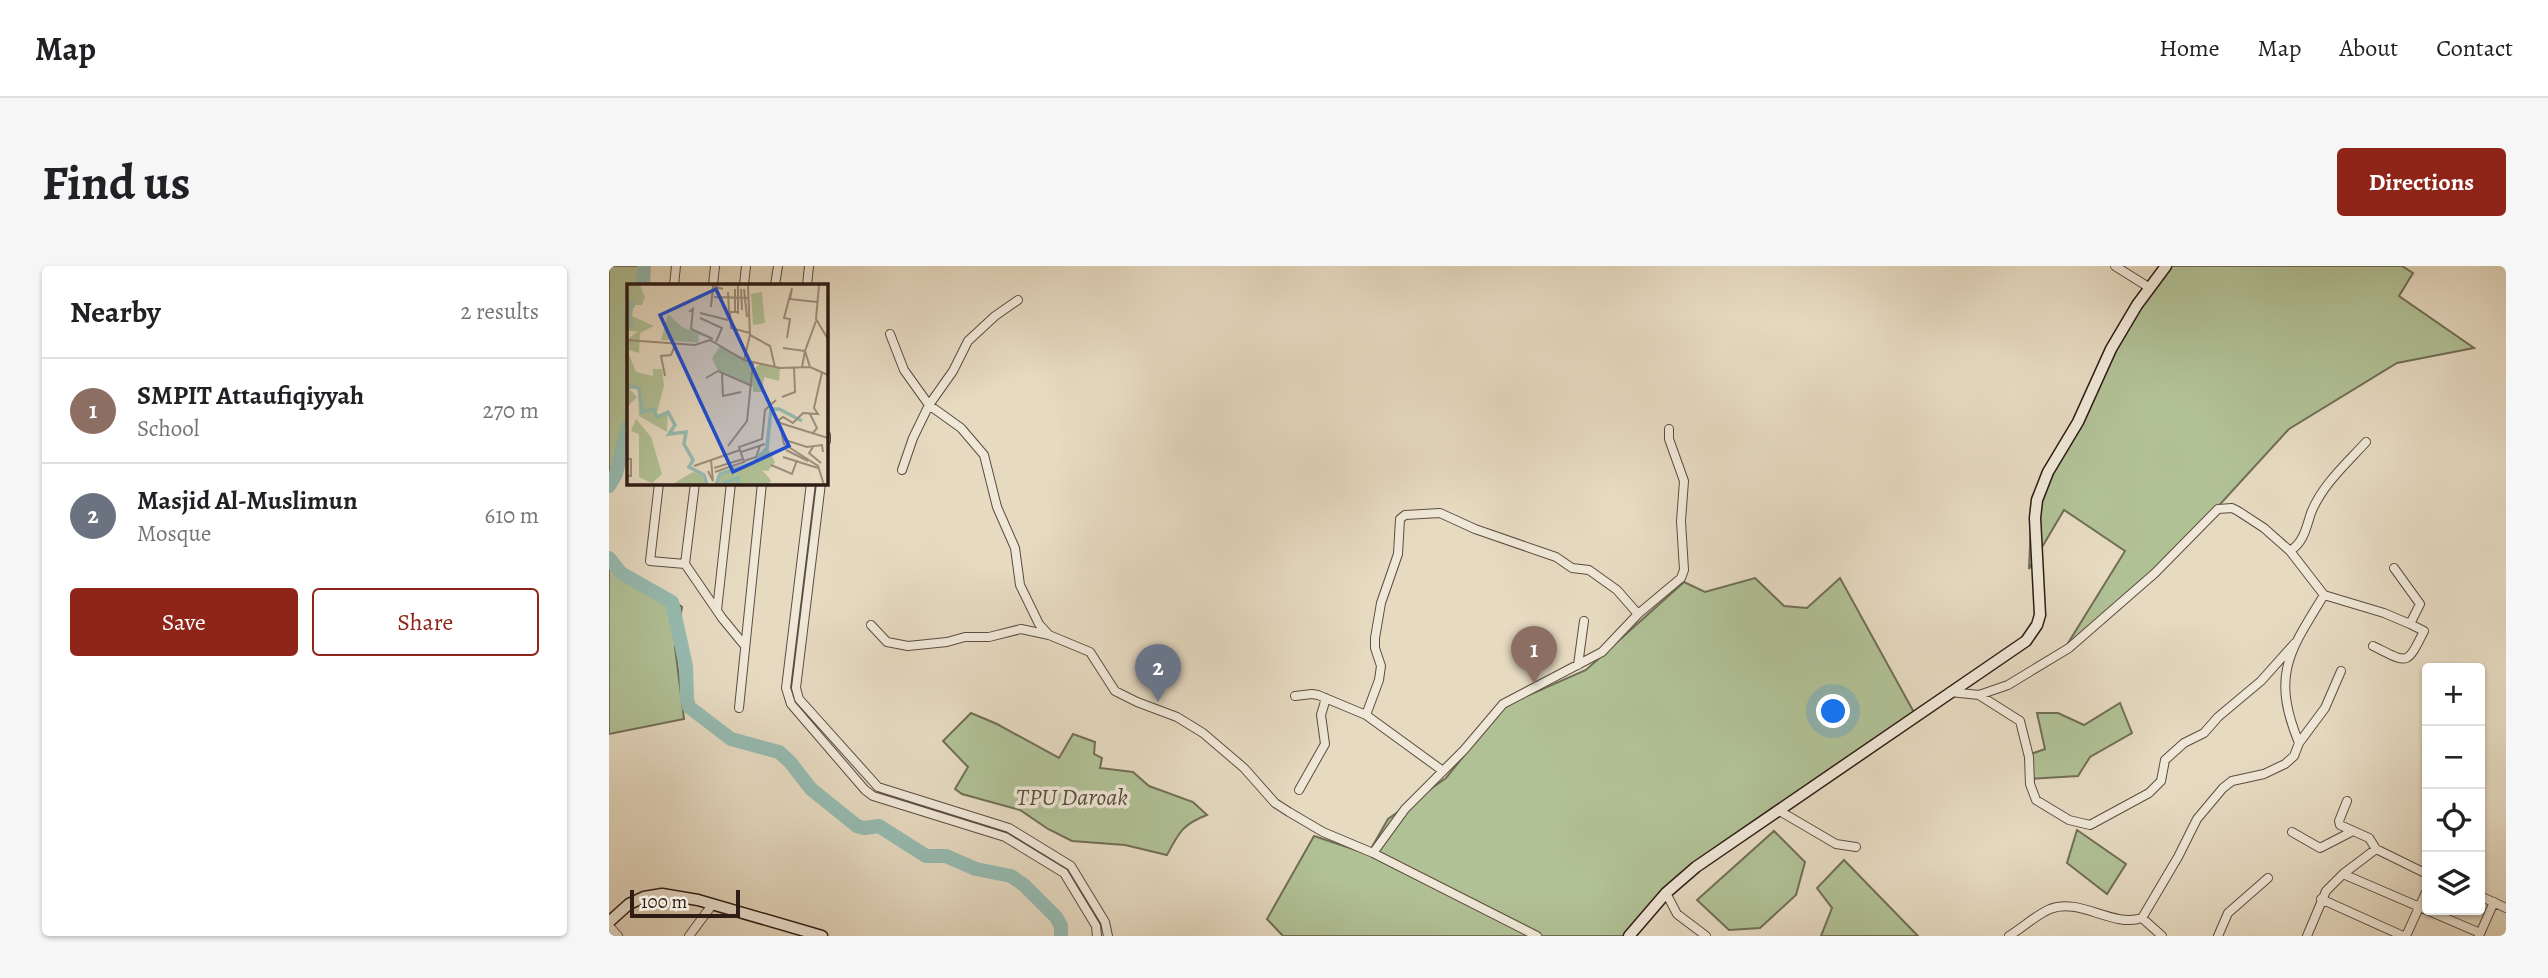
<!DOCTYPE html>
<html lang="en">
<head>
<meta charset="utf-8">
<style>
  body { margin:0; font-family:Alegreya,serif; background:#f6f6f6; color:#202124 }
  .controls { position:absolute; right:21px; bottom:21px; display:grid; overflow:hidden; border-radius:7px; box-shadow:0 2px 5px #0004 }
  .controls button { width:63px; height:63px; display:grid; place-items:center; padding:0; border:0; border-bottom:2px solid #e0e0e0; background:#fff; color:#202124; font:35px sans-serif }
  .scale { position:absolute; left:21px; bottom:18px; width:110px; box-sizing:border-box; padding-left:7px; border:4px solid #2f1c15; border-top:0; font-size:19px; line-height:24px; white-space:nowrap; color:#2f1c15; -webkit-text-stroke:5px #efe7d7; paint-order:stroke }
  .you { position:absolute; left:1225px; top:446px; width:24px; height:24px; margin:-18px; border:5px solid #fff; border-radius:50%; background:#1a73e8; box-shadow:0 0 0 10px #1a73e833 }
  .badge { display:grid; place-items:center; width:46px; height:46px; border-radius:50%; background:#8f2418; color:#fff; font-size:23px; font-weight:700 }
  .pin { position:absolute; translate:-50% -58px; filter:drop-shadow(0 2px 4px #0008) }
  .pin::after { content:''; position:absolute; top:37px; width:24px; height:21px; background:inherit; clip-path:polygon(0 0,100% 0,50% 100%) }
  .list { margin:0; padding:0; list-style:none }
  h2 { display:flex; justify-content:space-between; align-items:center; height:91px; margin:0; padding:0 28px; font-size:30px }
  h2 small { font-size:23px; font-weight:400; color:#757577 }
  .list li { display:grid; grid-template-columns:46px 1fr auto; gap:21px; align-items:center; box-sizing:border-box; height:105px; padding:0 28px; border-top:2px solid #e0e0e0 }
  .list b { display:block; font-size:26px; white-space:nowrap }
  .list p { margin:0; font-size:23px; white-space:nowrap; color:#757577 }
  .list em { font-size:23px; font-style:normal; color:#757577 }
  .actions { display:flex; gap:14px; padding:21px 28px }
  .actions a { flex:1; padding:16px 0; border:2px solid #8f2418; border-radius:7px; text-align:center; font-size:24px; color:#8f2418 }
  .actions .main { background:#8f2418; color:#fff }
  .icon { flex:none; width:38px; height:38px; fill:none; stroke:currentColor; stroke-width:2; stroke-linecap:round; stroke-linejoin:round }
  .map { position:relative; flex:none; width:1897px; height:670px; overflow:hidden; border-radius:7px }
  header { display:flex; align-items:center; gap:42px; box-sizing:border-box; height:98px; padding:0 35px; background:#fff; border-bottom:2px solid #e0e0e0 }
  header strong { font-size:33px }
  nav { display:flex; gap:38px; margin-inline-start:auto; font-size:24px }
  .intro { display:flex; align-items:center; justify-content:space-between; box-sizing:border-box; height:168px; padding:0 42px }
  h1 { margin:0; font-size:49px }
  .button { padding:18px 32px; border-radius:7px; background:#8f2418; color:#fff; font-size:24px; font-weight:700 }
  main { display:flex; gap:42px; padding:0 42px }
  aside { flex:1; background:#fff; border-radius:7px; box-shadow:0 2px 5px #0004 }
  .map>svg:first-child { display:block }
</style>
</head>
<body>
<header>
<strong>Map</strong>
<nav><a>Home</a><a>Map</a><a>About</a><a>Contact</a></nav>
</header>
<div class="intro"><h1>Find us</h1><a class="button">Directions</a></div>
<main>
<aside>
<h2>Nearby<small>2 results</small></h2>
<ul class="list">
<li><span class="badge" style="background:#8d6e63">1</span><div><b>SMPIT Attaufiqiyyah</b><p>School</p></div><em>270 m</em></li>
<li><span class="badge" style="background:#6b7280">2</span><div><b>Masjid Al-Muslimun</b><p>Mosque</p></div><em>610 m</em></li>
</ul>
<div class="actions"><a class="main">Save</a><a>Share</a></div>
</aside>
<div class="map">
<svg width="1897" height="670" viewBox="0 0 1897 670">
  <rect width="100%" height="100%" fill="#e6dac1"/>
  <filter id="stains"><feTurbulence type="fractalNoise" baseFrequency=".00286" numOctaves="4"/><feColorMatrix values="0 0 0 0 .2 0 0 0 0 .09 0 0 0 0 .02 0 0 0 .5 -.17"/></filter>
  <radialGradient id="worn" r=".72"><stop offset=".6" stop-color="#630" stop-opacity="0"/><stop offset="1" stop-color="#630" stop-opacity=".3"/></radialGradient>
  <!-- green -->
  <path fill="#b1c196" stroke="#706e56" stroke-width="2" d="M 0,0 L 34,0 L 34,19 L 19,19 L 19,159 L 0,213 Z
    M 1556,0 L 1793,0 L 1804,7 L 1790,30 L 1865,82 L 1788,97 L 1680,163 L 1571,282 L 1456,382 L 1516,285 L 1455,244 L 1420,303 L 1422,254 L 1438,200 Z
    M 0,300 L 12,311 L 49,323 L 73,341 L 66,381 L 75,453 L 0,468 Z
    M 1146,312 L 1175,340 L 1198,342 L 1231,312 L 1307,450 L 1062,623 L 1022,670 L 674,670 L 658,653 L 705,570 L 759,588 L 779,553 L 837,512 L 895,440 L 977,404 L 1075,316 L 1096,326 Z
    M 1511,437 L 1523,467 L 1481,491 L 1469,510 L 1419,513 L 1422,488 L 1436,483 L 1428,447 L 1449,447 L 1475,459 Z
    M 362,447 L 388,458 L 450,492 L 464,468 L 486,476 L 485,488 L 493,492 L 491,502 L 524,506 L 540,520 L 584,536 L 598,549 C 574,558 570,566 558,589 L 516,579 L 463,575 L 439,563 L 411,544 L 353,528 L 346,523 L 359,501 L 334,475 Z
    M 1468,564 L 1517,598 L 1498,628 L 1458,597 Z
    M 1165,565 L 1196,596 L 1187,629 L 1151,662 L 1120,664 L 1088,634 Z
    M 1235,594 L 1309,670 L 1212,670 L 1223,642 L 1208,622 Z"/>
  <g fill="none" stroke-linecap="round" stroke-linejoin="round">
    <!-- river -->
    <path stroke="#96bbb1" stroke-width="14" d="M 34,19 L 35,0
      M 0,220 L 7,208 L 19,160
      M 0,292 L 12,307 L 63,336 L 77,400 L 78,433 L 80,441 L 122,473 L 170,486 L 181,496 L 202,523 L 248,560 L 255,562 L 270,560 L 317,590 L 337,590 L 367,603 L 402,610 L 415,619 L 447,651 L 452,660 L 452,670"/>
    <!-- street casing -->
    <g stroke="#5d4c40" stroke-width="10">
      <path id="street" d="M 1506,0 L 1541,22
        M 65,19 L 67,0
        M 104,19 L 106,0
        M 135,19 L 137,0
        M 166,19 L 169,0
        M 198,19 L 200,0
        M 281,68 L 295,104 L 320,139 L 352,162 L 375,189 L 388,241 L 406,282 L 411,319 L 430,358 L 440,369 L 481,386 L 506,425 L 528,436 L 568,451 L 594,467 L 635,502 L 666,537 L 680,546 L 714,566 L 764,587 L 928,670
        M 217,169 L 217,175
        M 293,204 L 304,172 L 320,139 L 344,105 L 359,75 L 386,50 L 409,34
        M 50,217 L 41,295 L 76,298 L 113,352 L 136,380
        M 202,217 L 177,422 L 182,438 L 256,524 L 264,530 L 396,571 L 455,607 L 487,660 L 488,670
        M 212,217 L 187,422 L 190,433 L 269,521 L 400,562 L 462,600 L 496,656 L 499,670
        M 1681,285 C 1695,276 1697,262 1702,247 C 1713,219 1737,198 1757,176
        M 76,298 L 86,217
        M 108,344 L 122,217
        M 262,359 L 278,376 L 299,380 L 338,376 L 356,371 L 380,371 L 412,363 L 440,369
        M 1764,380 C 1799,397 1797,401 1815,365 L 1801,358
        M 969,399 L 975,355
        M 1341,426 L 1370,429 L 1399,419 L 1460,382 L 1546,307 L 1609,243 L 1623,242 L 1629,245 L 1655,262 L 1681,285 L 1715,329 L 1775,347 L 1801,358 L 1811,338 L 1785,302
        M 1370,429 L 1411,455 L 1420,491 L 1421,518 L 1427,534 L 1460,554 L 1481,559 L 1540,527 L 1552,515 L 1556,494 L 1575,477 L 1595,467 L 1609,451 L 1652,415 L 1686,377
        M 686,430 L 703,428 L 709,429 L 757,449 L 834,505
        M 130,442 L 153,217
        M 757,449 L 770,414 L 772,400 L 766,382 L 766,372 L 772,337 L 789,288 L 791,253 L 796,249 L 831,247 L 866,263 L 947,291 L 963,302 L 980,304 L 1008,324 L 1029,348
        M 1690,477 C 1662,409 1680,386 1715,329
        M 690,524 L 716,478 L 712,449 L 717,432
        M 1738,535 L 1730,555 L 1731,559 L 1760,572 L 1767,583 L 1818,608
        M 1169,544 L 1227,578 L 1247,581
        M 1683,566 L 1711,582 L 1744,565
        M 764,587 L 796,543 L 855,484 L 894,438 L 993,386 L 1029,348 L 1072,312 L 1075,304 L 1072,255 L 1075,215 L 1060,173 L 1060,163
        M 1734,608 L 1871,667
        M 1057,627 L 1068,648 L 1097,670
        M 1871,630 L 1897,642
        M 1712,633 L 1794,670
        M 1533,652 L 1553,670
        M 0,660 L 9,670
        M 80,670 L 103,639
        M 1400,670 C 1413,662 1427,649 1441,643 C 1471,631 1503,662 1533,652 L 1569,591 L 1588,553 L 1614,522 L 1623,515 L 1655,508 L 1676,498 L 1685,490 L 1690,477 L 1716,442 L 1732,405
        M 1609,670 L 1619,647 L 1659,612
        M 1698,670 L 1717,625 L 1734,608 L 1767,583
        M 1797,670 L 1818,624
        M 1870,670 L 1885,636"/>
    </g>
    <!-- secondary casing -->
    <g stroke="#2f1c15" stroke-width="13">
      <path id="secondary" d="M 0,656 L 20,638 L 35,631 L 53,628 L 89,634 L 213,670
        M 1020,670 L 1057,627 L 1087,601 L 1417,375 L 1428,359 L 1431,349 L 1426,252 L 1428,234 L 1439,206 L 1469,156 L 1502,83 L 1528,39 L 1557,0"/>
    </g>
    <!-- street -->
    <use href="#street" stroke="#efe7d7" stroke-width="8"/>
    <!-- secondary -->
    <use href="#secondary" stroke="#efe7d7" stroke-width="10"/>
  </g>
  <g text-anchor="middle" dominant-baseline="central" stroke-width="7" stroke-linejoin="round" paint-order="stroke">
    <!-- park labels -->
    <g font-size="24" font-style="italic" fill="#564e3c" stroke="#efe7d7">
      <text x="463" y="531">TPU Daroak</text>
    </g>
  </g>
  <!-- overview -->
  <g transform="translate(18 18)">
    <rect width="201" height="201" fill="#e6dac1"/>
    <path d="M 0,1 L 13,1 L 18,13 L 15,21 L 7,21 L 5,32 L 27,42 L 13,49 L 12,69 L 2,66 L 2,71 L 9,88 L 26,92 L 26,85 L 35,85 L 37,102 L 29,132 L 41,128 L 40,148 L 12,132 L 11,103 L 2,105 L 10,113 L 0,123 L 0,56 L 11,47 L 0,47 ZM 135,8 L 138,39 L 126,41 L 124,10 ZM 41,30 L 55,43 L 82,53 L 72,51 L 71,58 L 77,59 L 34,56 ZM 93,62 L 127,79 L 127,85 L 133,80 L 153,84 L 152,97 L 137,93 L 135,108 L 126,108 L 126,102 L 91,87 L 85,74 ZM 9,135 L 24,153 L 35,190 L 25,199 L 12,193 L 12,150 L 4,147 ZM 141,164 L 148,178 L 141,187 L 135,186 L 144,196 L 142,201 L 89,201 L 93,190 L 127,179 L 132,169 ZM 66,188 L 75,191 L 79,201 L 44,201 Z" fill="#b1c196"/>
    <path fill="none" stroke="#96bbb1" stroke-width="3.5" d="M 0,13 L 6,22 L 1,27 L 5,40 L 0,44M 0,106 L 3,102 L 12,104 L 15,128 L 27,125 L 30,133 L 41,128 L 48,141 L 42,150 L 59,148 L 57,160 L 66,176 L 62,183 L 77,191 L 80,201M 96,199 L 111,194 L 112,201M 89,201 L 93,190 L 127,179 L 140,164 L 144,125 L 152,125 L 175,137"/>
    <path fill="none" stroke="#9d8e7c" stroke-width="2" d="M 111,1 L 111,30M 192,1 L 189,35 L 201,55M 108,5 L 108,28M 114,5 L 115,26M 117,5 L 120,33M 101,8 L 102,28 L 111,28M 87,13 L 121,14M 162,15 L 190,18M 84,23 L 86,2 L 96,5M 62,28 L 66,25 L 64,45 L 86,55M 103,28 L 104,44 L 123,49M 73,29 L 101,36M 73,34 L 95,44 L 89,58M 123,51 L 143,62 L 148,83M 160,54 L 163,35 L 157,34 L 165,4 L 163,15M 0,56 L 68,61 L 83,56 L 117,76 L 153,84 L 183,83 L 201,91M 156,64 L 178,67 L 175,83M 117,76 L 123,51 L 121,1M 183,83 L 178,67 L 189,37M 195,88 L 187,124 L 191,130 L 176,129 L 166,139 L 156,133 L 152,136 L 157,160 L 191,182 L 197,201M 95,89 L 96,112 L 114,108M 38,92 L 34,72 L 44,71 L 49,59M 79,94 L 91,87 L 125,102M 155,113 L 168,108 L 167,83M 183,130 L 190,144 L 185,150M 153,139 L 201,154M 155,155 L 180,163 L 195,161 L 196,168M 101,162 L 120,137 L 126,79M 186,163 L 182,169 L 194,179M 159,166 L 181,177M 114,168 L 138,160M 156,173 L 191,184M 0,175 L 4,175 L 4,192 L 0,192M 117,177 L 129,173 L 133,162M 144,181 L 165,190 L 170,176M 67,182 L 113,166M 87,184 L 116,175M 81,187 L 86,197 L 84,176M 88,188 L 117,178 L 112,163 L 135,155 L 138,126 L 149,116"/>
    <path fill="#1d4ed8" fill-opacity="0.15" stroke="#1d4ed8" stroke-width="3.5" d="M 89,5 L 162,162 L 106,188 L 33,31 Z"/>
    <rect width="201" height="201" fill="none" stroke="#2f1c15" stroke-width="3.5"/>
  </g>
  <rect width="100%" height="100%" filter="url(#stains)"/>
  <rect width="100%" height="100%" fill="url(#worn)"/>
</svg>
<div class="controls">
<button>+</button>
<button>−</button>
<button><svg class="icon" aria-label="locate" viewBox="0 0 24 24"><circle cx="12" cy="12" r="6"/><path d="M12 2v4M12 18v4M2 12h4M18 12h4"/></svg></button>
<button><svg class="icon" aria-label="layers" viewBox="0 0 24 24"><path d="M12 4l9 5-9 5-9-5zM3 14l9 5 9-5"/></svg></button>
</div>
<div class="scale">100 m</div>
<div class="you"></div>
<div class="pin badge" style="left:925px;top:418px;background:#8d6e63">1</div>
<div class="pin badge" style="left:549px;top:436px;background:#6b7280">2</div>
</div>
</main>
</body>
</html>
